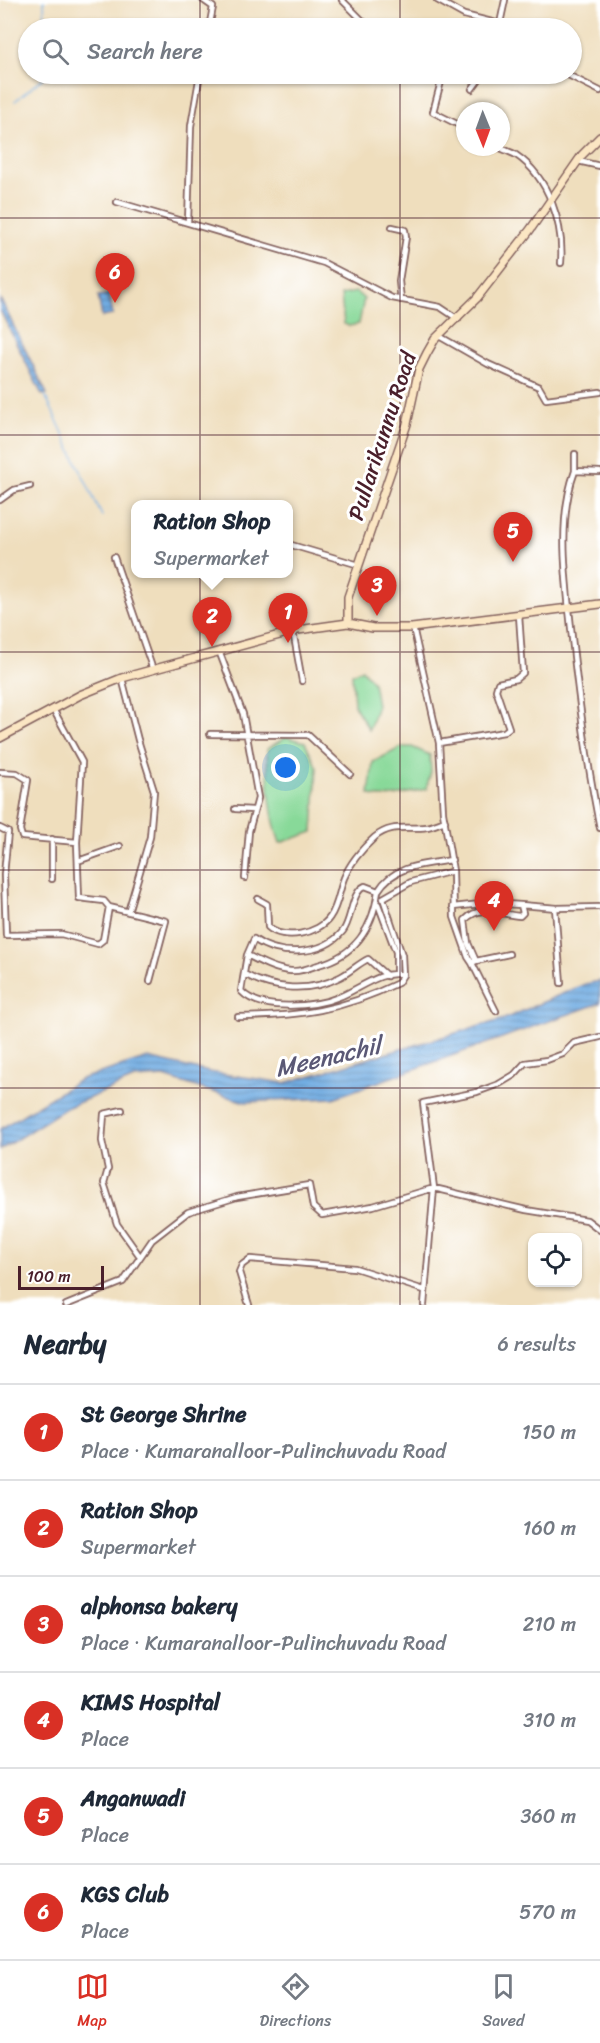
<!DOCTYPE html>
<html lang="en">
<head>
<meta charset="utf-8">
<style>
  body { margin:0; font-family:Sriracha,sans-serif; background:#f6f6f7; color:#1f2937 }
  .controls { position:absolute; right:18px; bottom:18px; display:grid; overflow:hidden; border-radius:12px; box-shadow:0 2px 4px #0004 }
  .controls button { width:54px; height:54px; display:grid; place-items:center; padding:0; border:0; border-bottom:2px solid #e0e1e3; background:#fff; color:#1f2937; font:30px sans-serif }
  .compass { position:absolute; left:456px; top:102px; width:54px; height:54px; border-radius:50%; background:#fff; box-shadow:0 2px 4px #0004; rotate:179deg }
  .scale { position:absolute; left:18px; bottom:15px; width:86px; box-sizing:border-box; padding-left:6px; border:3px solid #4a1f2b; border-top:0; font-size:16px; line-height:21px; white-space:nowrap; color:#4a1f2b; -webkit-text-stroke:4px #fff; paint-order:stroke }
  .you { position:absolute; left:286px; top:768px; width:21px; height:21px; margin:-15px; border:4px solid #fff; border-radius:50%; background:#1a73e8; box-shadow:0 0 0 9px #1a73e833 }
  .badge { display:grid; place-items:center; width:39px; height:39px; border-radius:50%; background:#d93025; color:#fff; font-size:20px; font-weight:700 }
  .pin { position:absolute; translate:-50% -50px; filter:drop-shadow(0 2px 3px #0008) }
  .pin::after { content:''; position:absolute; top:32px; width:21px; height:18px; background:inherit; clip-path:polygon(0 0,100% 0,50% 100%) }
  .popup { position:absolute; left:131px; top:500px; width:162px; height:78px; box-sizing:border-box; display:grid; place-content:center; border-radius:12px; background:#fff; filter:drop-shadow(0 2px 4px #0005); font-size:20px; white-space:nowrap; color:#747a83 }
  .popup b { font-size:22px; color:#1f2937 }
  .popup::after { content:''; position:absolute; left:50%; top:100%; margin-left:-12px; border:12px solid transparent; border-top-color:#fff }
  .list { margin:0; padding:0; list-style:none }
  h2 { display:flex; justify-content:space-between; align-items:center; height:78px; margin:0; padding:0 24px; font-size:26px }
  h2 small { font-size:20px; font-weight:400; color:#747a83 }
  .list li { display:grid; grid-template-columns:39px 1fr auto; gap:18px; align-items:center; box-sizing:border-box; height:96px; padding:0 24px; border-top:2px solid #e0e1e3 }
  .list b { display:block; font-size:22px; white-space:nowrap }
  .list p { margin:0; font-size:20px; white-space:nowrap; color:#747a83 }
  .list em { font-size:20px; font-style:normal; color:#747a83 }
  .icon { flex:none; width:33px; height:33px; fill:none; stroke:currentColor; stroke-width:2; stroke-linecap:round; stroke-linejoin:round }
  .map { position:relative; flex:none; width:600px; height:1305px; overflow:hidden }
  .search { position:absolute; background:#fff; box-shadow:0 2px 4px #0004; left:18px; right:18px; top:18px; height:66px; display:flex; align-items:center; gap:15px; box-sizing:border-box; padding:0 21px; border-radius:33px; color:#747a83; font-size:22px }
  .sheet { height:654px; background:#fff }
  nav { display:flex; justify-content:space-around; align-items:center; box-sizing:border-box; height:84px; border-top:2px solid #e0e1e3; background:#fff; font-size:16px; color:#747a83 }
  nav a { display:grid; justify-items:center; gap:3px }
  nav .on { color:#d93025 }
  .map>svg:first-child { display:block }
</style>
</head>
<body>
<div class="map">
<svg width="600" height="1305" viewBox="0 0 600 1305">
  <defs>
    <pattern id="water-rules" width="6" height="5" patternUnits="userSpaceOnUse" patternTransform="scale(1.5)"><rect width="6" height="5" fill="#72ade3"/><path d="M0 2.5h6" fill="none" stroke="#608cb8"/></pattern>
  </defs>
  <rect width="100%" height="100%" fill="#fff"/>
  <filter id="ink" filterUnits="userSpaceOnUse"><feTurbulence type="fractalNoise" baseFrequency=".0167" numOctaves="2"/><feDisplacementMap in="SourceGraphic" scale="12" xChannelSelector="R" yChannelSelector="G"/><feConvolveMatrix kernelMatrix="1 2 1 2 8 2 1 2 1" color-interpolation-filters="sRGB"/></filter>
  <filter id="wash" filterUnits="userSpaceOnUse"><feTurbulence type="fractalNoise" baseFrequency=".008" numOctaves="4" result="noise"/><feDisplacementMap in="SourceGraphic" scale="24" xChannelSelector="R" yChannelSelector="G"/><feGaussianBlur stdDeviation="1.35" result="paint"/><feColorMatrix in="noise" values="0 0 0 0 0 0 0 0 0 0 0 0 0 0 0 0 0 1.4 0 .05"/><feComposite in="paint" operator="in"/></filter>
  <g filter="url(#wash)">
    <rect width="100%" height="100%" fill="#efdebd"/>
    <!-- green -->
    <path fill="#88d999" stroke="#697c62" stroke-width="1.5" d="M 356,292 L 364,299 L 359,324 L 349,326 L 344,324 L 341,295 Z
      M 362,669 L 373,682 L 377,705 L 369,730 L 354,705 L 352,674 Z
      M 286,737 L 305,742 L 317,768 L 313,832 L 280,843 C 269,813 268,781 267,749 Z
      M 402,747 L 412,747 L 430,755 L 431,772 L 426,789 C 411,792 383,802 369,794 L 373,762 Z"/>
    <!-- water -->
    <path fill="url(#water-rules)" stroke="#5e6687" stroke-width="1.5" d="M 109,294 L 113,315 L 102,317 L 98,296 Z
      M 0,298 L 47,394 L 42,395 L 0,310 Z
      M 600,981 L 600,1003 L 333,1098 L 245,1102 L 164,1077 L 134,1079 L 66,1108 L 0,1150 L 0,1129 L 81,1079 L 148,1058 L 209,1072 L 285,1083 L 504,1019 L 585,984 Z"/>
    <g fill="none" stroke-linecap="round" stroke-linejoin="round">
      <!-- stream -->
      <path stroke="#72ade3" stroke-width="1.5" d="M 44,0 L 45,28
        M 15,101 L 48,74
        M 45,395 L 102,516"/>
    </g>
  </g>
  <g filter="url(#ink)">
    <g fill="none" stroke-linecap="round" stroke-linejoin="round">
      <!-- minor casing -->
      <g stroke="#84625e" stroke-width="8">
        <path id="minor" d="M 203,0 L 213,7 L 209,28
          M 342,0 L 370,28
          M 437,0 L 464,15 L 500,24
          M 499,28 L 505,0
          M 443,74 L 433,112 L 465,128
          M 566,74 L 600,91
          M 472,89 L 483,74
          M 499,147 C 504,150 511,152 516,155 C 549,177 564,225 561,263
          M 578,161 L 600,166
          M 117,202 L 324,263 L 392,298 L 440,307 L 458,319
          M 188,222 L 191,126 L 200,74
          M 392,227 L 405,230 L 406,237 L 399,281 L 401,300
          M 439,336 L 488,364 L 539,387 L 546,399 L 600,392
          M 575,454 L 575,471 L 600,472
          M 575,471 C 556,522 567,585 572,638 C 579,702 587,765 600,828
          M 0,500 L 14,490 L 30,486
          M 288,544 L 359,565
          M 114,557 L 153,670
          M 413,627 L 439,743 L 443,812 L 453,871 L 454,917 L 468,957 L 472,963 L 476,961
          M 293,631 L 302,681
          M 219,651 L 243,714 L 258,798 L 249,831 L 245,878
          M 122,678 L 138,740 L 154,791 L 150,837 L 128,912
          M 53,709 L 82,762 L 77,842 L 79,898 L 104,901 L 109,907 L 166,921 L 150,981
          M 210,734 L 308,735 L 350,774
          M 439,743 L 504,732 L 509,728 L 496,690 L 498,683 L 516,679 L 523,673 L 519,615
          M 0,772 L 17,773 L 28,780 L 20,830 L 22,837 L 77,842
          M 235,809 L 253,810
          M 0,828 L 8,832 L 4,875 L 6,935 L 61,934 L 98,944 L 103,940 L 109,907
          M 78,861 L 120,846
          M 52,879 L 52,839
          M 378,891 C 393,865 426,864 452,860
          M 258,899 L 267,904 L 268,927 C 283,941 319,934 330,917 C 338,906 339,891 344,878 C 350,863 363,848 375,837 C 392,823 407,830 427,827 C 433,826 439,823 445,821
          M 378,904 L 396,952 L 396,973
          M 521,905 L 557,908 L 600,907
          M 453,907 L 490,903 L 521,905 L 523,913 L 520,916 C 502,915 481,903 465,920 L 468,943 L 476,961 L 509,954
          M 555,908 L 561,983
          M 247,955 C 261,962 275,970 291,971 C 300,972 310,968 318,965 C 356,955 373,928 378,891 L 365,886 C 351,892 352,920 343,931 C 323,956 278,957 254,939 L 247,955 L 241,991 C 260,1012 315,1007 339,997 C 358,990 382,969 403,975 L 402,955 L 383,898 L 411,882 L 453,871
          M 472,963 L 496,1011
          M 244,974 C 274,990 309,993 340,977 C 350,972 358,964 368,959 L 387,976
          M 238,1017 C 301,1016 340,1011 398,983 L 403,975
          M 122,1110 L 104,1114 L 102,1141 L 108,1169 L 104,1183 L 117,1224 L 139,1255
          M 66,1305 L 123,1282 L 152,1240 L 188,1212 L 237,1197 L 309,1185 L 313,1207 L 322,1215 L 373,1206 L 434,1188 L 526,1210 L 587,1220 L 600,1230
          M 249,1305 L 239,1272 L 242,1265 L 250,1259 L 355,1268 L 424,1290
          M 424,1305 L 434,1188 L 423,1103 L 477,1092 L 499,1084 L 514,1075 L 525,1063 L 547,1060 L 563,1054 L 574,1043 L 600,1037"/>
      </g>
      <!-- secondary casing -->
      <g stroke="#84625e" stroke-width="10">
        <path id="secondary" d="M 348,623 L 348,597 L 407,424 L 419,369 L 427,353 L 435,339 L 477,298 L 530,230 L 582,155 L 600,137
          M 0,738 L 80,695 L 122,678 L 298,630 L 348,623 L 373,628 L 412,628 L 600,604"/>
      </g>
      <!-- minor -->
      <use href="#minor" stroke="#fff" stroke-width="4.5"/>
      <!-- secondary -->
      <use href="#secondary" stroke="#fbe6c3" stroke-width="7"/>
    </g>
  </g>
  <!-- grid -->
  <path fill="none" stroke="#4a1f2b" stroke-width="1.5" stroke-opacity="0.55" d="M 200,0 L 200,28M 400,0 L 400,28M 200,74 L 200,1305M 400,74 L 400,1305M 0,218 L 600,218M 0,435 L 600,435M 0,652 L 600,652M 0,870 L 600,870M 0,1088 L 600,1088"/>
  <g text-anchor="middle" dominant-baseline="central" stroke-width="6" stroke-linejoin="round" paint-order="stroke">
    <!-- street labels -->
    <g font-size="22" fill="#4a1f2b" stroke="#fff">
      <text transform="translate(382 436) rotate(-72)">Pullarikunnu Road</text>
    </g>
    <!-- water labels -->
    <g font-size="24" font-style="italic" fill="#5a5875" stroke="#fff">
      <text transform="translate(328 1057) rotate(-13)">Meenachil</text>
    </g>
  </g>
</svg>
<div class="controls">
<button><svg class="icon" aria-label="locate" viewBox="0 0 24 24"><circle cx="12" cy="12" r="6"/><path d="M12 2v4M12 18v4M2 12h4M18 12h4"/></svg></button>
</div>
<svg class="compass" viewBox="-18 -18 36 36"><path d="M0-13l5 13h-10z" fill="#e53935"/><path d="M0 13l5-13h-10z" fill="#747a83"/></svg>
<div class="scale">100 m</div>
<div class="you"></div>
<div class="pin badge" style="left:288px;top:643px">1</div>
<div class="pin badge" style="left:212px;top:647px">2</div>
<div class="popup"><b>Ration Shop</b>Supermarket</div>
<div class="pin badge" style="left:377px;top:616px">3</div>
<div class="pin badge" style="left:494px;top:931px">4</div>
<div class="pin badge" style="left:513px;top:562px">5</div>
<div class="pin badge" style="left:115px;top:303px">6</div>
<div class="search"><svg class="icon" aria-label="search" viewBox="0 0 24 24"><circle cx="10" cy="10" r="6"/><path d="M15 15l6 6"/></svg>Search here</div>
</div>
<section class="sheet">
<h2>Nearby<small>6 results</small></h2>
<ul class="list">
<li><span class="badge">1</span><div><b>St George Shrine</b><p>Place · Kumaranalloor-Pulinchuvadu Road</p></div><em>150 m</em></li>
<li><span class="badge">2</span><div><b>Ration Shop</b><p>Supermarket</p></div><em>160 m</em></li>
<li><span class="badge">3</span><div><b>alphonsa bakery</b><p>Place · Kumaranalloor-Pulinchuvadu Road</p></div><em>210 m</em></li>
<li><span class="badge">4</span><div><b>KIMS Hospital</b><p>Place</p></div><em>310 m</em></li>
<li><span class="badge">5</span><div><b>Anganwadi</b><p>Place</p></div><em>360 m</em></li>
<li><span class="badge">6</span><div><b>KGS Club</b><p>Place</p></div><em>570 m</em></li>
</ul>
</section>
<nav>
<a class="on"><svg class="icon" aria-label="map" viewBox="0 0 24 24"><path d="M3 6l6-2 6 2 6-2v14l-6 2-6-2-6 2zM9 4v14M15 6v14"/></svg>Map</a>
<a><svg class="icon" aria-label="directions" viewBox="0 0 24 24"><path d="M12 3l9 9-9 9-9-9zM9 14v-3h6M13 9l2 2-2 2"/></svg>Directions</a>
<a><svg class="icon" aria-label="saved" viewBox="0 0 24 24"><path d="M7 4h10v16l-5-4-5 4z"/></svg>Saved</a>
</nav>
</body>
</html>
